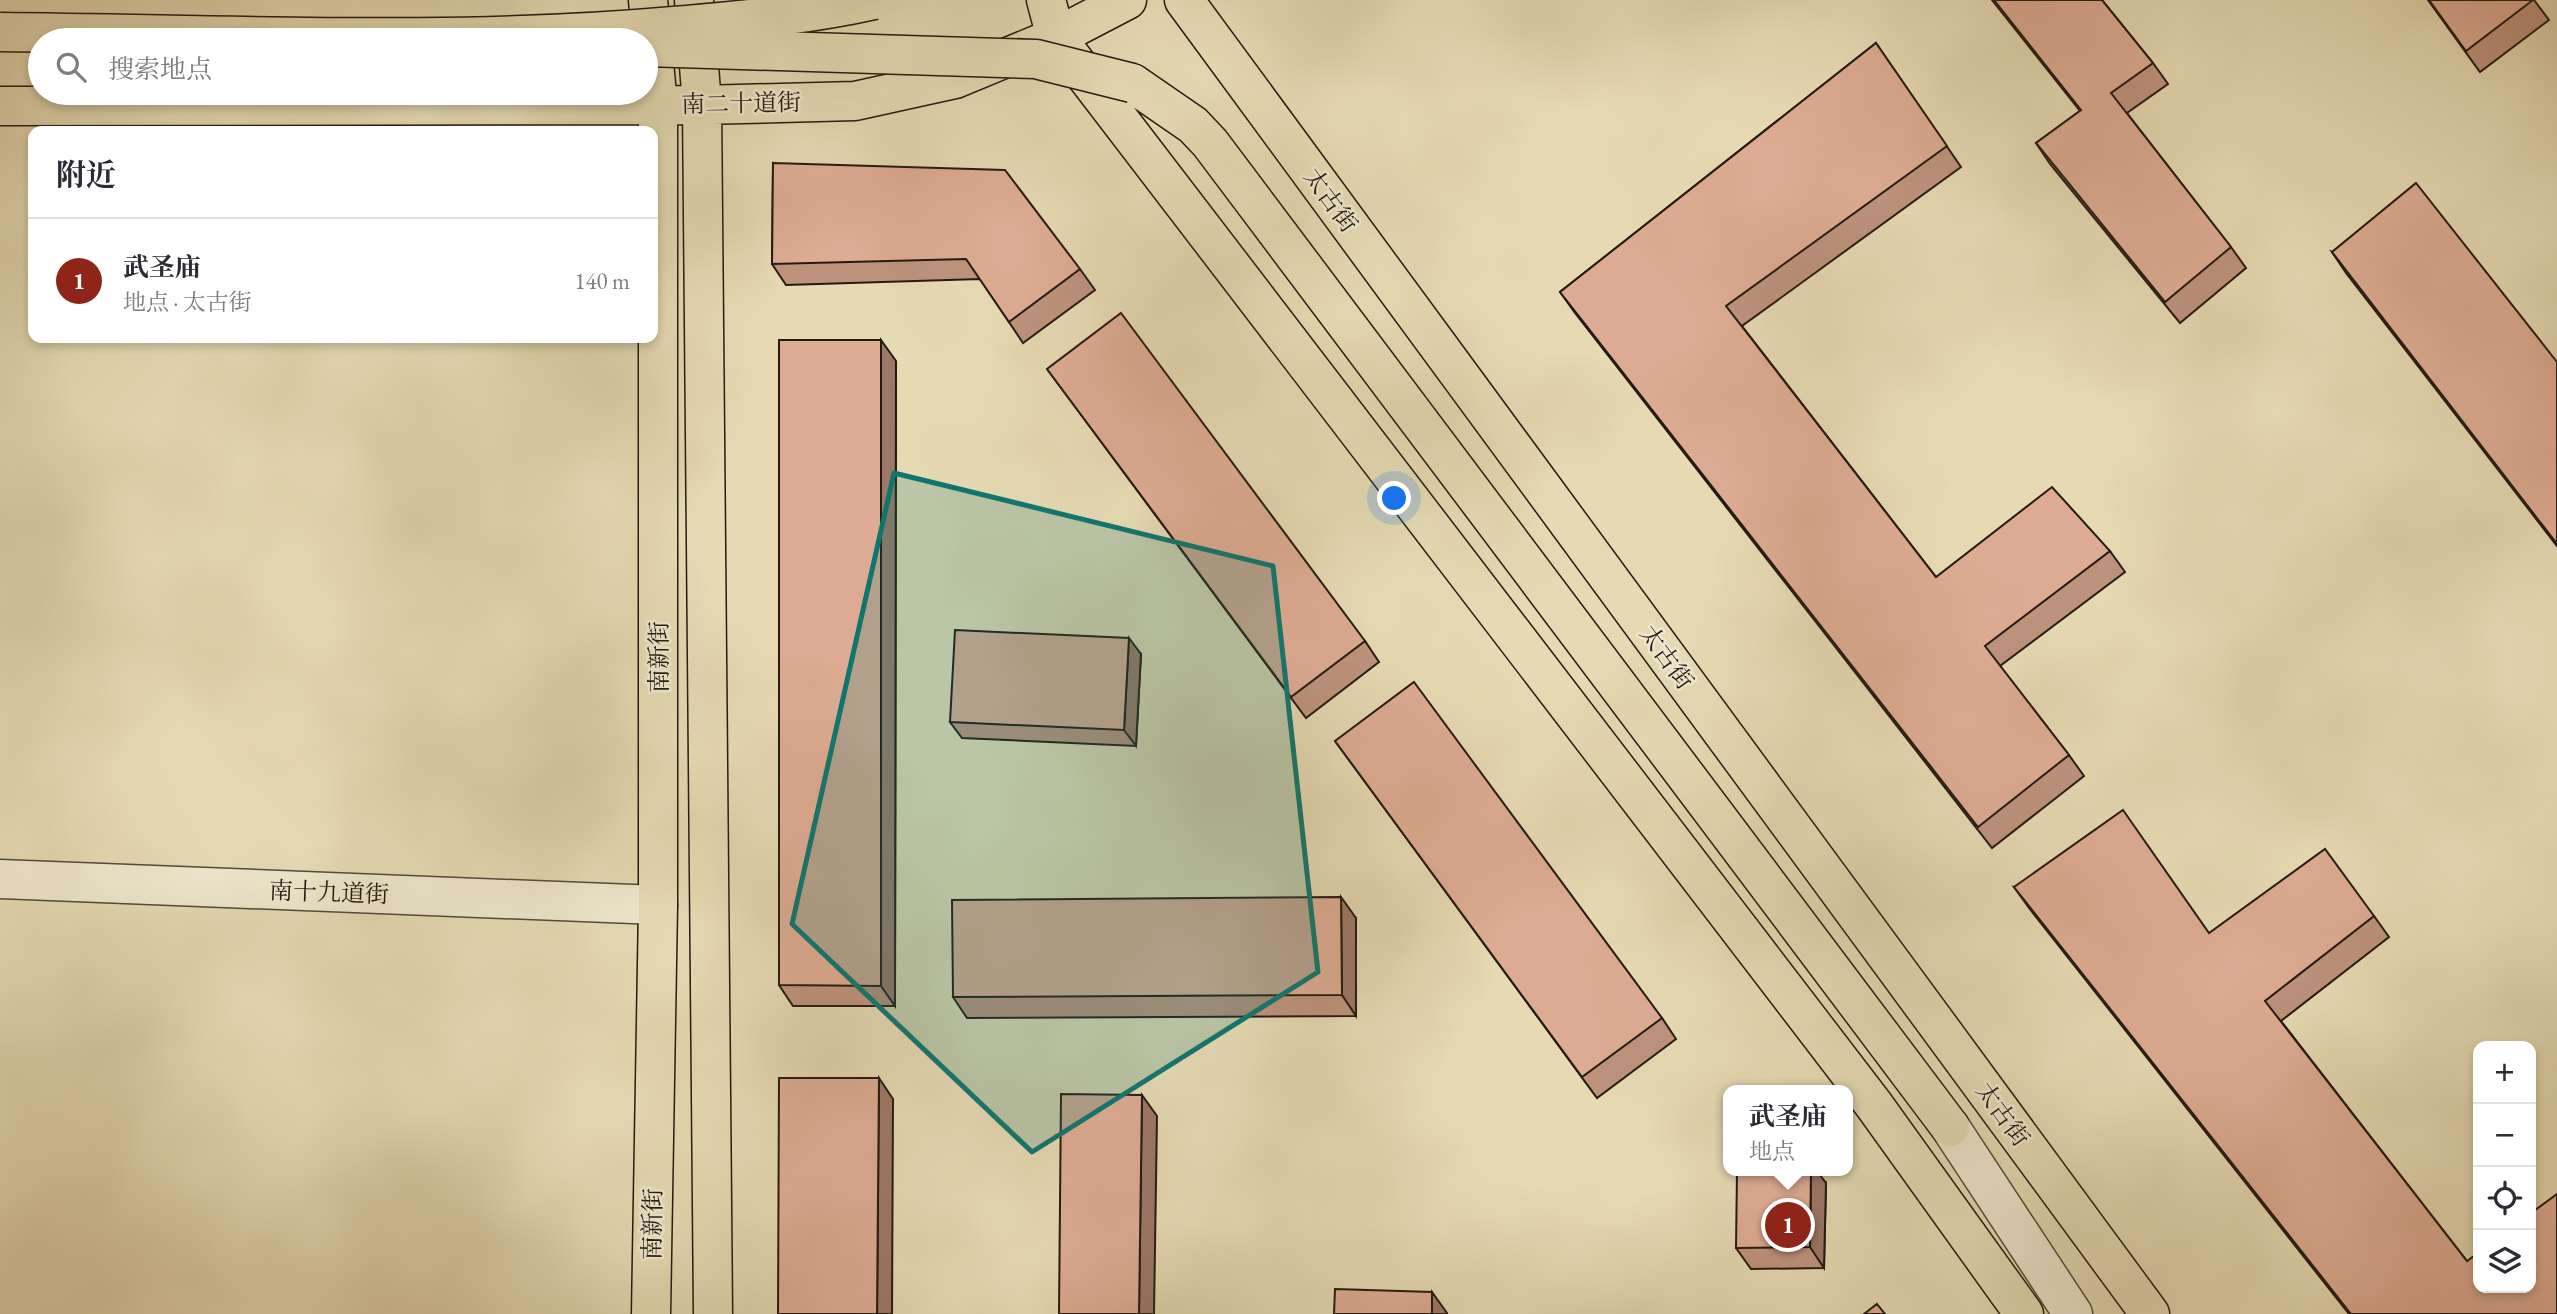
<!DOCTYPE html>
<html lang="zh">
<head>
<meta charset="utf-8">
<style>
  body { margin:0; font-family:"EB Garamond","Noto Serif SC",serif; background:#f7f7f7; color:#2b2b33 }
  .controls { position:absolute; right:21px; bottom:21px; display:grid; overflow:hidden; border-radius:14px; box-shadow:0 4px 10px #0003 }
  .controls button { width:63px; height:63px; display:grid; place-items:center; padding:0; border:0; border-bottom:2px solid #e1e1e2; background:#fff; color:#2b2b33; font:35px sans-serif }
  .you { position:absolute; left:1395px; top:499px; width:24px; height:24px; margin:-18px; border:5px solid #fff; border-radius:50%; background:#1a73e8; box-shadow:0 0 0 10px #1a73e833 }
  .badge { display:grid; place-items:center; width:46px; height:46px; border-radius:50%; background:#8f2418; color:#fff; font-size:23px; font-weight:700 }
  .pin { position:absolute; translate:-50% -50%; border:4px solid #fff; box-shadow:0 2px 7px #0006 }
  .popup { position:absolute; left:1723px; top:1085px; width:130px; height:91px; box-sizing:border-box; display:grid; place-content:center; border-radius:14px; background:#fff; filter:drop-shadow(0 2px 5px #0005); font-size:23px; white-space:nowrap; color:#7c7c81 }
  .popup b { font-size:26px; color:#2b2b33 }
  .popup::after { content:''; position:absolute; left:50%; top:100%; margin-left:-14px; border:14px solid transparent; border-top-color:#fff }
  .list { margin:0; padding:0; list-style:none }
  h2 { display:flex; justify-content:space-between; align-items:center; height:91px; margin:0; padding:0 28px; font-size:30px }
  h2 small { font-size:23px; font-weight:400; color:#7c7c81 }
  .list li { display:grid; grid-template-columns:46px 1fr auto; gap:21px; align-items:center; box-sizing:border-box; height:126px; padding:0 28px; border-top:2px solid #e1e1e2 }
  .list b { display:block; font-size:26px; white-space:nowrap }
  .list p { margin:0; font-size:23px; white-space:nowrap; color:#7c7c81 }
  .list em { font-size:23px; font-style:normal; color:#7c7c81 }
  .icon { flex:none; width:38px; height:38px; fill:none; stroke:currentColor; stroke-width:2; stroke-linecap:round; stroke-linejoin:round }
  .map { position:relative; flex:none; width:2557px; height:1314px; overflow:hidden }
  .search { position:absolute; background:#fff; box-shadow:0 4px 10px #0003; left:28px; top:28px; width:630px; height:77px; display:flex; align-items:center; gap:18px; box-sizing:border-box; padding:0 24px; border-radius:38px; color:#7c7c81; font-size:26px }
  .panel { position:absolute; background:#fff; box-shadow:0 4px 10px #0003; left:28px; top:126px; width:630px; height:217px; border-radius:14px }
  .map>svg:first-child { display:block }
</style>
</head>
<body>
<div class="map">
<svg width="2557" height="1314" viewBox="0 0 2557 1314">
  <rect width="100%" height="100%" fill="#e5dab4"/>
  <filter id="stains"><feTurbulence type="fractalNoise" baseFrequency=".00286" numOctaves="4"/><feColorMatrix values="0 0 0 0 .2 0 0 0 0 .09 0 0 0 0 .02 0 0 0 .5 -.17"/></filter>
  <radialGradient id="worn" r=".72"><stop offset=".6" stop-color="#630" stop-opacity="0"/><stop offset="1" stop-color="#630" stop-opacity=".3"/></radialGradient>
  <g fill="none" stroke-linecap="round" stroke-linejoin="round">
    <!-- minor casing -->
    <g stroke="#544a3a" stroke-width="41">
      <path id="minor" d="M 0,879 L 658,905
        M 1950,1127 L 2073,1314"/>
    </g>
    <!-- major casing -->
    <g stroke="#241a11" stroke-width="41">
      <path id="major" d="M 648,0 L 658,105 L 658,905 L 651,1314
        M 694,0 L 702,105 L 713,1314
        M 1046,0 L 1056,37 L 1874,1105 L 2024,1314
        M 1184,0 L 2150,1314
        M 1132,83 L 1193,125 L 1210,143 L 1950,1127
        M 0,106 L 702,105 L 855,101 L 955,79 L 1056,37 L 1127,0"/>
    </g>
    <!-- minor -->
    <use href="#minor" stroke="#eee7ce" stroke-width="38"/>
    <!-- major -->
    <use href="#major" stroke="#e5dab4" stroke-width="38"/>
    <!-- major-bridge casing -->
    <g stroke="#241a11" stroke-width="41" stroke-linecap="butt">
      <path id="major-bridge" d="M 646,47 L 1036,59 L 1132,83"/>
    </g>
    <!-- highway-bridge casing -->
    <g stroke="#241a11" stroke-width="41" stroke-linecap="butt">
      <path id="highway-bridge" d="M 0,32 C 224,34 450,46 674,26 C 742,20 808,15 874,0"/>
    </g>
    <!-- major-bridge -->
    <use href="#major-bridge" stroke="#e5dab4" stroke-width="38"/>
    <!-- highway-bridge -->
    <use href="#highway-bridge" stroke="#e5dab4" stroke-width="38"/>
  </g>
  <!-- wall -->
  <path fill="#be937e" stroke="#241a11" stroke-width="2" d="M 1992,0 L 2102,0 L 2153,63 L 2168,84 L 2127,113 L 2231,247 L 2246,268 L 2180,323 L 2050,164 L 2036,143 L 2080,111 Z
    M 2428,0 L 2534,0 L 2549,20 L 2480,72 Z
    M 1876,43 L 1961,167 L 1742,326 L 1936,577 L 2110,551 L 2125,572 L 2000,666 L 2069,755 L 2084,776 L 1992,848 L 1575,313 L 1560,292 Z
    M 773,163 L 1080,269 L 1095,290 L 1023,343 L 980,279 L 786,285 L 772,264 Z
    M 2332,252 L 2557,362 L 2557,546 L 2346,273 Z
    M 896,361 L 895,1006 L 793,1006 L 779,985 Z
    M 1047,369 L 1365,641 L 1379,662 L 1306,718 Z
    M 1141,654 L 1136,746 L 962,738 L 950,722 Z
    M 1335,741 L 1662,1018 L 1676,1039 L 1597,1098 Z
    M 2014,887 L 2209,933 L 2374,916 L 2389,937 L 2281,1021 L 2467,1261 L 2557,1314 L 2349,1314 L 2029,908 Z
    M 1356,918 L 1356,1016 L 967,1018 L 953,997 Z
    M 1826,1183 L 1824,1268 L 1751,1269 L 1736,1248 Z"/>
  <!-- shaded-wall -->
  <path fill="#9b7867" stroke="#241a11" stroke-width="2" d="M 881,340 L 896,361 L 895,1006 L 881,986 Z
    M 1129,638 L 1141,654 L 1136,746 L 1124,730 Z
    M 1341,897 L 1356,918 L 1356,1016 L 1342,995 Z
    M 879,1078 L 893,1099 L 892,1314 L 877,1314 Z
    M 1142,1095 L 1157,1116 L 1154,1314 L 1139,1314 Z
    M 1811,1171 L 1817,1171 L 1826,1183 L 1824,1268 L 1810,1247 Z
    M 1432,1292 L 1447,1313 L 1447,1314 L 1432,1314 Z"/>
  <!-- building -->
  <path fill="#ddab93" stroke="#241a11" stroke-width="2" d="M 1994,0 L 2102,0 L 2153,63 L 2111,93 L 2231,247 L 2165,302 L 2036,143 L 2081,110 Z
    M 2429,0 L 2533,0 L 2466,51 Z
    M 1876,43 L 1947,146 L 1726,306 L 1936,577 L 2052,487 L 2110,551 L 1985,646 L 2069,755 L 1978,827 L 1560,292 Z
    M 773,163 L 1005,170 L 1080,269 L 1009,322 L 966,259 L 772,264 Z
    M 2416,183 L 2557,362 L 2557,544 L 2332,252 Z
    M 1121,313 L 1365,641 L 1291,697 L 1047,369 Z
    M 779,340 L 881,340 L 881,986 L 779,985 Z
    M 955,630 L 1129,638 L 1124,730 L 950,722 Z
    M 1414,682 L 1662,1018 L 1582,1077 L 1335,741 Z
    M 2123,810 L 2209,933 L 2325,849 L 2374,916 L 2265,1001 L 2467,1261 L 2478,1253 L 2478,1288 L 2531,1288 L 2531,1213 L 2557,1194 L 2557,1314 L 2351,1314 L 2014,887 Z
    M 1341,897 L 1342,995 L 953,997 L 952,900 Z
    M 779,1078 L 879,1078 L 877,1314 L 778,1314 Z
    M 1061,1094 L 1142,1095 L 1139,1314 L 1059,1314 Z
    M 1737,1171 L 1811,1171 L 1810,1247 L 1736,1248 Z
    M 1335,1289 L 1432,1292 L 1432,1314 L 1334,1314 Z
    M 1877,1304 L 1885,1314 L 1864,1314 Z"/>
  <!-- marked area -->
  <path fill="#0f766e" fill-opacity="0.2" stroke="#0f766e" stroke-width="5" stroke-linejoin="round" d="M 894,473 L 1273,566 L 1318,972 L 1032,1152 L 792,924 Z"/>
  <g text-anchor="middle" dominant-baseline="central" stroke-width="5" stroke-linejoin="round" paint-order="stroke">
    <!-- street labels -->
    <g font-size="24" fill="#241a11" stroke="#eee7ce">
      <text transform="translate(741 103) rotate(-1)">南二十道街</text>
      <text transform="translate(1331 200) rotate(54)">太古街</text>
      <text transform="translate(658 657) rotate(-90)">南新街</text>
      <text transform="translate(1667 657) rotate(54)">太古街</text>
      <text transform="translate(329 892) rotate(2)">南十九道街</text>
      <text transform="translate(2003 1114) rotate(54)">太古街</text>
      <text transform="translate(652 1224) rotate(-89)">南新街</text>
    </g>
  </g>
  <rect width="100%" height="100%" filter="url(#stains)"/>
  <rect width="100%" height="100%" fill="url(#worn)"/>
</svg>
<div class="controls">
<button>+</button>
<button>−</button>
<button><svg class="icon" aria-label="locate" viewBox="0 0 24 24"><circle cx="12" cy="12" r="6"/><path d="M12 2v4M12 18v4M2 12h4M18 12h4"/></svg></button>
<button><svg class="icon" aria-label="layers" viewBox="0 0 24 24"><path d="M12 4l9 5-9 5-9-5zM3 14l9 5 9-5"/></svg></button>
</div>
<div class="you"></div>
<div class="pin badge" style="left:1788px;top:1225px">1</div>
<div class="popup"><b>武圣庙</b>地点</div>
<div class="search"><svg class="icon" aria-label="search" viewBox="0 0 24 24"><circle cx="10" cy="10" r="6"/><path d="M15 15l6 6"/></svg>搜索地点</div>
<section class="panel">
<h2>附近<small></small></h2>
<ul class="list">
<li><span class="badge">1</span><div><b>武圣庙</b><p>地点 · 太古街</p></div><em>140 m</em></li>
</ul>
</section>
</div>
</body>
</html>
